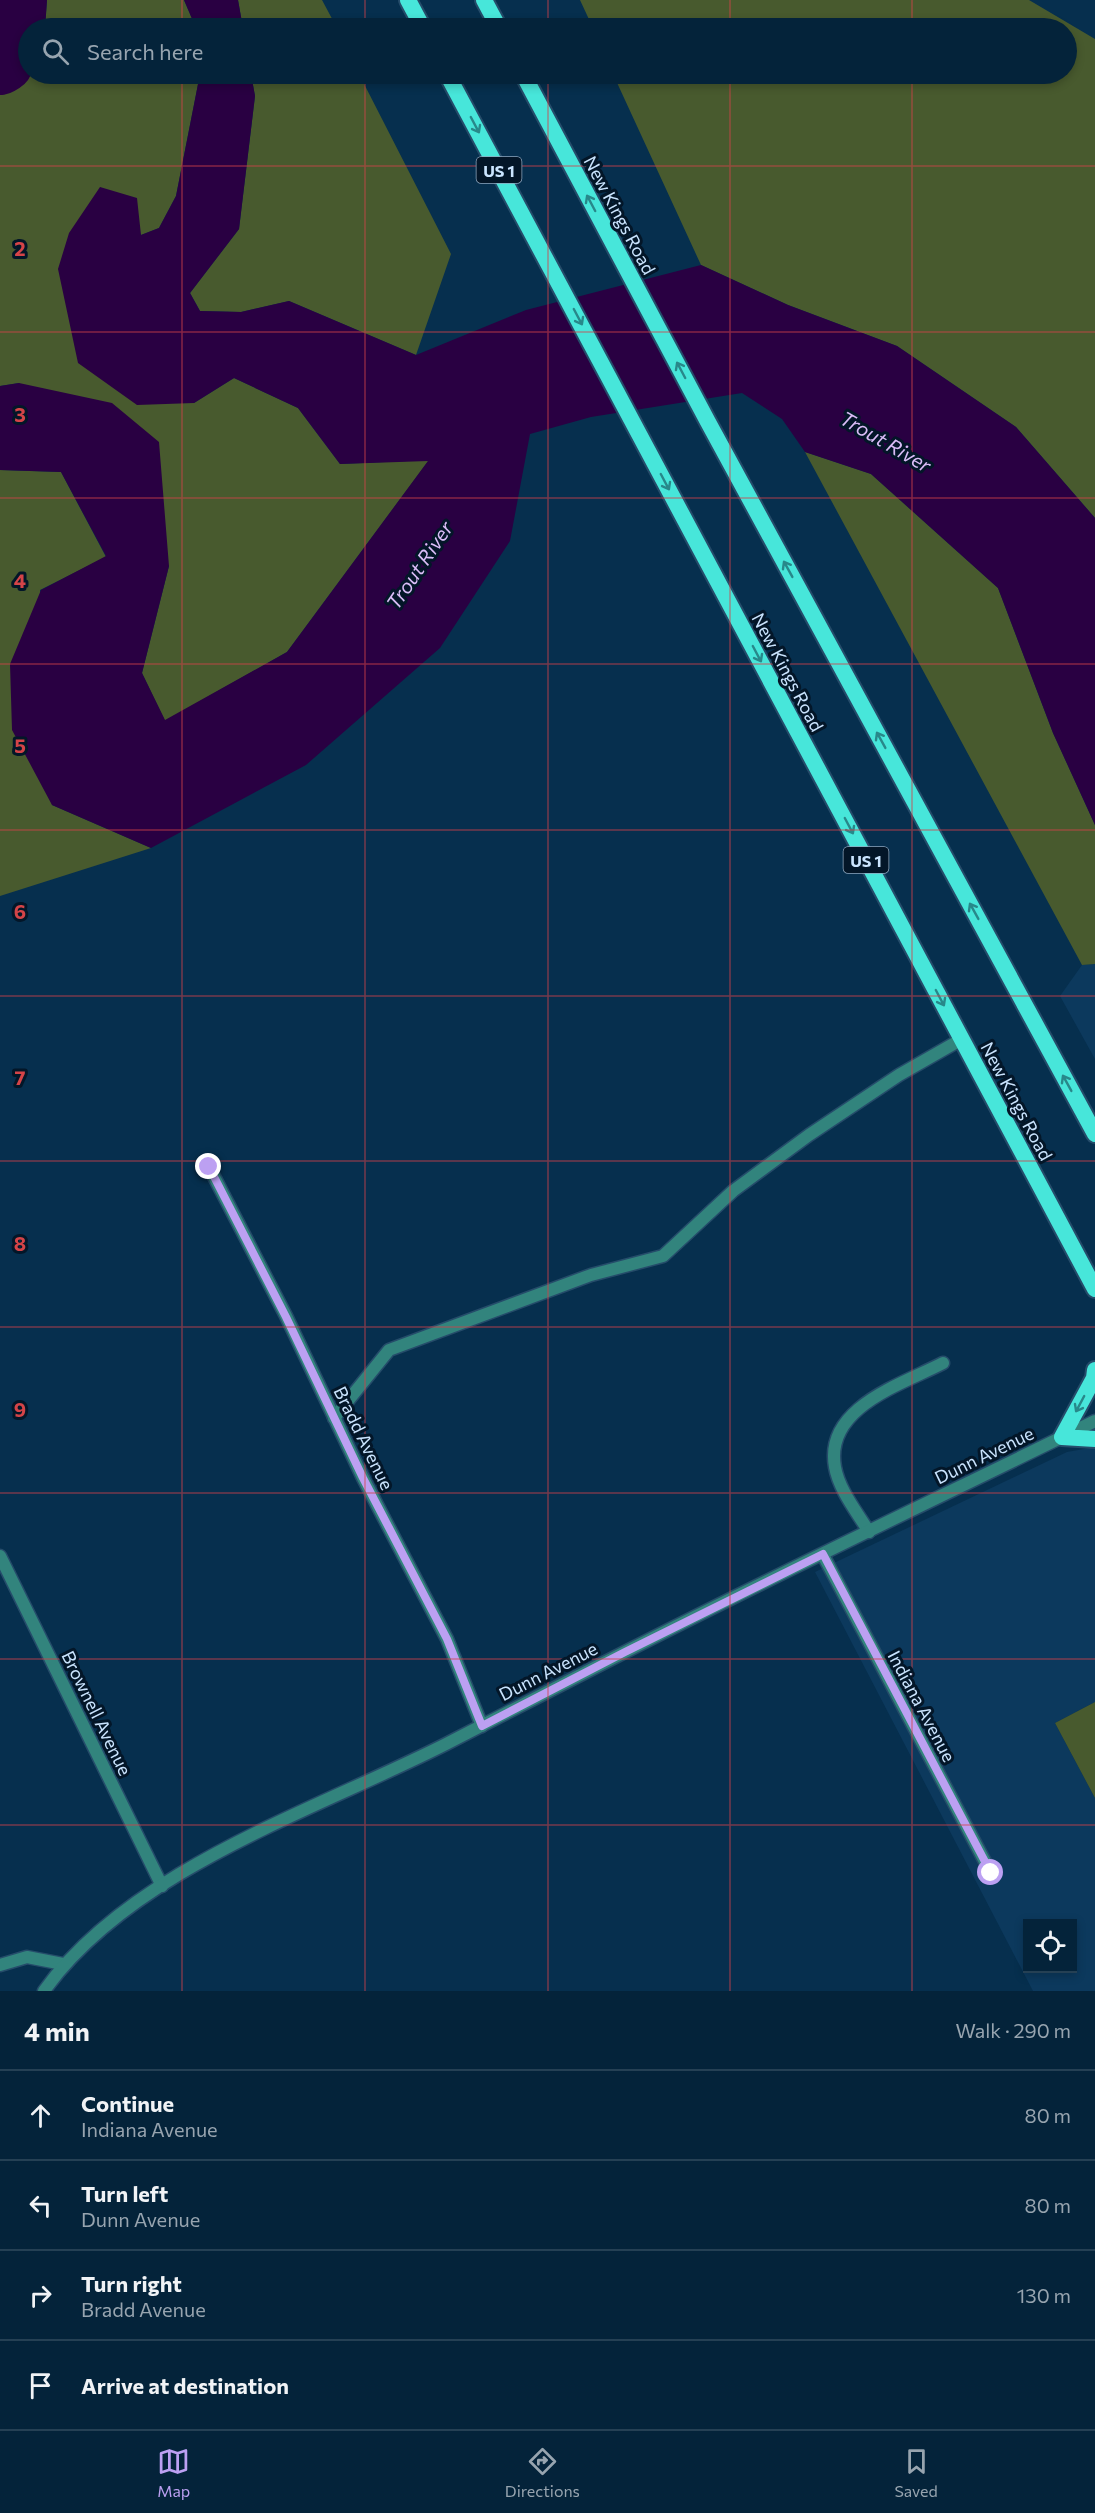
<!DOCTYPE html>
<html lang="en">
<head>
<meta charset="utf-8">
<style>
  body { margin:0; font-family:Commissioner,sans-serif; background:#0d2b42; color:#f1f3f6 }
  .controls { position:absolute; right:18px; bottom:18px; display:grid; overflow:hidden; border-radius:0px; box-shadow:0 3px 9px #0003 }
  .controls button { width:54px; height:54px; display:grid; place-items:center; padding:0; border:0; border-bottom:2px solid #254054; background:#04233a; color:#f1f3f6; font:30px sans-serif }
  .stop { position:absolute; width:18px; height:18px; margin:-14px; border:4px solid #bca0f2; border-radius:50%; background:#fff }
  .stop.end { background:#bca0f2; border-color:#fff; box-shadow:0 2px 6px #0008 }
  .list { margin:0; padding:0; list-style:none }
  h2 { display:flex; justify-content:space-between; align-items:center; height:78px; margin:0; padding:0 24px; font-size:26px }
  h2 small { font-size:20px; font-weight:400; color:#97a4af }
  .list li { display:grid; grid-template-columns:39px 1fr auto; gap:18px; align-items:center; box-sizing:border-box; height:90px; padding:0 24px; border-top:2px solid #254054 }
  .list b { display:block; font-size:22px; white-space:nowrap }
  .list p { margin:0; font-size:20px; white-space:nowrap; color:#97a4af }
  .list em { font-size:20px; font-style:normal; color:#97a4af }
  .icon { flex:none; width:33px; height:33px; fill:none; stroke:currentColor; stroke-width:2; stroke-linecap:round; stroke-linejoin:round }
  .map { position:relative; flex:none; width:1095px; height:1991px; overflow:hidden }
  .search { position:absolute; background:#04233a; box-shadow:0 3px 9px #0003; left:18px; right:18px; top:18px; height:66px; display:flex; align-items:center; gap:15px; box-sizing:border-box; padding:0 21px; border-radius:33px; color:#97a4af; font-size:22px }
  .sheet { height:438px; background:#04233a }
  nav { display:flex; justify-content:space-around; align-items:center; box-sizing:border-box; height:84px; border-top:2px solid #254054; background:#04233a; font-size:16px; color:#97a4af }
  nav a { display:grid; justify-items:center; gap:3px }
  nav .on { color:#bca0f2 }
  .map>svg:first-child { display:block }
</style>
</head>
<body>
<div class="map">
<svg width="1095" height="1991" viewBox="0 0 1095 1991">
  <rect width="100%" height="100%" fill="#062f4e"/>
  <!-- built -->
  <path fill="#0c395d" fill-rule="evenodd" d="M 1095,964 L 1095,1059 L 1060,996 L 1082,965 Z
    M 1095,1447 L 1095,1702 L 1055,1723 L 1095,1798 L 1095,1991 L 1033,1991 L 815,1572 L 1067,1452 ZM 1028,1924 L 1072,1924 L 1072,1968 L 1028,1968 Z"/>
  <!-- green -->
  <path fill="#485a2e" d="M 47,0 L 184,0 L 196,28 L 45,28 Z
    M 238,0 L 322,0 L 337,28 L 243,28 Z
    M 580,0 L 1029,0 L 1095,39 L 1095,518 L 1016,427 L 897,346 L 788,305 L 701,265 L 613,74 L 1066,74 L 1066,28 L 593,28 Z
    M 0,56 L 18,74 L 28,60 L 28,74 L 200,74 L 176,196 L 159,228 L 141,235 L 100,187 L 194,403 L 234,378 L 298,408 L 340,464 L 429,460 L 287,652 L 165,721 L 142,673 L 169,566 L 19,383 L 0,386 Z
    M 251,74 L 359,74 L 451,254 L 416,355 L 289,301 L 241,312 L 200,311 L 190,293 L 239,229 L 255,96 Z
    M 805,452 L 871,474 L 998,588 L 1053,733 L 1095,825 L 1095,964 L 1082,965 Z
    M 0,470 L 61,472 L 106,557 L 40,590 L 52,805 L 151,848 L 0,896 Z
    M 1095,1702 L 1095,1798 L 1055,1723 Z"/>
  <!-- water -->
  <path fill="#290042" d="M 0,0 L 47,0 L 45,28 L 28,28 L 28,60 L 18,74 L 0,56 Z
    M 184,0 L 238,0 L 243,28 L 196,28 Z
    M 200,74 L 251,74 L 255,96 L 239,229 L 190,293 L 200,311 L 241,312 L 289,301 L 416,355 L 526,310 L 701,265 L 788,305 L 897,346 L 1016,427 L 1095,518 L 1095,825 L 1053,733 L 998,588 L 871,474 L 805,452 L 782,419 L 742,393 L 591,417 L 530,434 L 510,541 L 440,648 L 306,765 L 151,848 L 52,805 L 12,730 L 10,664 L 41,590 L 106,556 L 61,472 L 0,470 L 0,386 L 19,383 L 112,403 L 159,442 L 169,566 L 142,673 L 165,720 L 287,652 L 428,461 L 340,464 L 298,408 L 234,378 L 194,403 L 137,405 L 78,363 L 58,269 L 69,233 L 100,187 L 137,198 L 141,235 L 159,228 L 176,196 Z"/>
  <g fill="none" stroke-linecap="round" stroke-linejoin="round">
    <!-- river -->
    <path stroke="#290042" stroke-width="56" d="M 0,67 L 5,64 L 18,0"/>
    <!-- service casing -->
    <g stroke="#254c6a" stroke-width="15">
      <path id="service" d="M 334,1418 L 389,1350 L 591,1275 L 663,1256 L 733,1191 L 809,1135 L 899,1075 L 962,1039
        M 869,1532 C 857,1512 839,1490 835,1467 C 824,1407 903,1384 943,1363"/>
    </g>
    <!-- minor casing -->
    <g stroke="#254c6a" stroke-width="15">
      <path id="minor" d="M 209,1167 L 286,1316 L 363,1478 L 447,1639 L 482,1726
        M 823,1555 L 991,1873
        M 0,1556 L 162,1886
        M 0,1965 L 27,1957 L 63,1964"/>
    </g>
    <!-- tertiary casing -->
    <g stroke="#254c6a" stroke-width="15">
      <path id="tertiary" d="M 44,1991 C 131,1869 316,1810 446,1744 C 505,1714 564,1683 623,1653 C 779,1573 938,1498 1095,1421"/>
    </g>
    <!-- trunk casing -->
    <g stroke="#254c6a" stroke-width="20">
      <path id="trunk" d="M 408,0 L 423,28
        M 484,0 L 499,28
        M 447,74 L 1095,1289
        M 523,74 L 708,422 L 1095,1134
        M 1095,1370 L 1094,1378 L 1062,1437 L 1095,1439"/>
    </g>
    <!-- service -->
    <use href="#service" stroke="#32847d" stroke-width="12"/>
    <!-- minor -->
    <use href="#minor" stroke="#32847d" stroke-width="12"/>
    <!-- tertiary -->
    <use href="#tertiary" stroke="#32847d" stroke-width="12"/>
    <!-- trunk -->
    <use href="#trunk" stroke="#47e6da" stroke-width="16"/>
  </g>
  <!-- one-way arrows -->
  <defs><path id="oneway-shaft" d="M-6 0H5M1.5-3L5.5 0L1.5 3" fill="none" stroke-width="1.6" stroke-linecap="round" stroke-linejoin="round" transform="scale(1.5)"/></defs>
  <g stroke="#28888a">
    <use href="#oneway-shaft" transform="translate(475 125) rotate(62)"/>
    <use href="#oneway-shaft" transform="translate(591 203) rotate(-118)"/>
    <use href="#oneway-shaft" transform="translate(578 317) rotate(62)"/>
    <use href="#oneway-shaft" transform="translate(681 370) rotate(-118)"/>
    <use href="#oneway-shaft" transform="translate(665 482) rotate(62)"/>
    <use href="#oneway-shaft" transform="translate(788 569) rotate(-119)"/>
    <use href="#oneway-shaft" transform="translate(757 654) rotate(62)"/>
    <use href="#oneway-shaft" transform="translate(881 740) rotate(-119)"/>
    <use href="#oneway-shaft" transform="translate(849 826) rotate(62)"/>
    <use href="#oneway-shaft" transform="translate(974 911) rotate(-119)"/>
    <use href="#oneway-shaft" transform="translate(940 998) rotate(62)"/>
    <use href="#oneway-shaft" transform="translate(1067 1083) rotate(-119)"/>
    <use href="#oneway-shaft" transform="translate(1080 1404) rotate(118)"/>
  </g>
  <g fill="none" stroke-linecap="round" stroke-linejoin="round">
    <!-- route -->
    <path stroke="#bca0f2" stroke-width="8" d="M 209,1167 L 286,1317 L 363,1478 L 447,1639 L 482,1726 L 625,1652 L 823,1554 L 991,1873"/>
  </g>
  <!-- grid -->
  <path fill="none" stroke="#d44448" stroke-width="1.5" stroke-opacity="0.55" d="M 182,0 L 182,28M 365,0 L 365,28M 548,0 L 548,28M 730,0 L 730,28M 912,0 L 912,28M 182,74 L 182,1991M 365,74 L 365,1991M 548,74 L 548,1991M 730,74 L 730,1991M 912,74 L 912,1991M 0,166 L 1095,166M 0,332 L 1095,332M 0,498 L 1095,498M 0,664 L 1095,664M 0,830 L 1095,830M 0,996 L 1095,996M 0,1161 L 1095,1161M 0,1327 L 1095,1327M 0,1493 L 1095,1493M 0,1659 L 1095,1659M 0,1825 L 1095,1825"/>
  <g text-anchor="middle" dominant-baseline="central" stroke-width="6" stroke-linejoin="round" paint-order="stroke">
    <!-- shield labels -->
    <g fill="#031628" stroke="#8ea6be" stroke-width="1.5">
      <rect x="476.5" y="157" width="45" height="26" rx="4.5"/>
      <rect x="843.5" y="847" width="45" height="26" rx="4.5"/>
    </g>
    <g font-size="16" font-weight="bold" fill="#cae4fe">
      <text x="499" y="170">US 1</text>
      <text x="866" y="860">US 1</text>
    </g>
    <!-- street labels -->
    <g font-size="18" fill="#cae4fe" stroke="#031628">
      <text transform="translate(620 215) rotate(62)">New Kings Road</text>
      <text transform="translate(788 672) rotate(62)">New Kings Road</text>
      <text transform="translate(1017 1101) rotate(62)">New Kings Road</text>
      <text transform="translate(364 1438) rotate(64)">Bradd Avenue</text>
      <text transform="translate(984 1455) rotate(-26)">Dunn Avenue</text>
      <text transform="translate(548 1671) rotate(-27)">Dunn Avenue</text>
      <text transform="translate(922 1706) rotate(62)">Indiana Avenue</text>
      <text transform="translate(97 1713) rotate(64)">Brownell Avenue</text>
    </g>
    <!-- water labels -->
    <g font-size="20" font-style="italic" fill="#dabcf7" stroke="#031628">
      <text transform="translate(886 441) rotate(30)">Trout River</text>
      <text transform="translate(419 565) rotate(-56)">Trout River</text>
    </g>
  </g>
  <g font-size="20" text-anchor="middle" font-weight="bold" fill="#d44448" stroke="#031628" stroke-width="6" stroke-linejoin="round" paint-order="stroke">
    <text x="20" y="256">2</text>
    <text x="20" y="422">3</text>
    <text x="20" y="588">4</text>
    <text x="20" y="753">5</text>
    <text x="20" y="919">6</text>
    <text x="20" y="1085">7</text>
    <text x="20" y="1251">8</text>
    <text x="20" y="1417">9</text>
  </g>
</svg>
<div class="controls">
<button><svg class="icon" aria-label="locate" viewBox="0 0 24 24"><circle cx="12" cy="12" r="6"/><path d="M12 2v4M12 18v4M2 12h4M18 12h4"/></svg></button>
</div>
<div class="stop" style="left:991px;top:1873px"></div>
<div class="stop end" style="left:209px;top:1167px"></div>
<div class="search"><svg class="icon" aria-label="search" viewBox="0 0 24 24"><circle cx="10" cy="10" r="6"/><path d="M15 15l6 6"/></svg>Search here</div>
</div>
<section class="sheet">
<h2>4 min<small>Walk · 290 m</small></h2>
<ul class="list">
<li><svg class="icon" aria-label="ahead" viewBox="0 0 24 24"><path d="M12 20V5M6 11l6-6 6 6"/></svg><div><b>Continue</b><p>Indiana Avenue</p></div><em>80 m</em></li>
<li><svg class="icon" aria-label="left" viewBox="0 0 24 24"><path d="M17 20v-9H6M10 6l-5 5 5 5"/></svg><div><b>Turn left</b><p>Dunn Avenue</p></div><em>80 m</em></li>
<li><svg class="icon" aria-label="right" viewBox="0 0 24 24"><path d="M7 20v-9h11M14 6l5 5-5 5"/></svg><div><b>Turn right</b><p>Bradd Avenue</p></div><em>130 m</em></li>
<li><svg class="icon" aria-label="arrive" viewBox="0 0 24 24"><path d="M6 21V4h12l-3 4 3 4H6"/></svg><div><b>Arrive at destination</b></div></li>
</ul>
</section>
<nav>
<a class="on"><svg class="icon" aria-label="map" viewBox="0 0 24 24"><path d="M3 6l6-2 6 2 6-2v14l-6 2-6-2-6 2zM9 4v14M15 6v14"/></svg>Map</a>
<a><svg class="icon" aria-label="directions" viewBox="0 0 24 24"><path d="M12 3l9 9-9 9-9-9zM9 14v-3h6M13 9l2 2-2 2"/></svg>Directions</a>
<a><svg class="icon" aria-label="saved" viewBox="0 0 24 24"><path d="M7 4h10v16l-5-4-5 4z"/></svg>Saved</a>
</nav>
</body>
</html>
